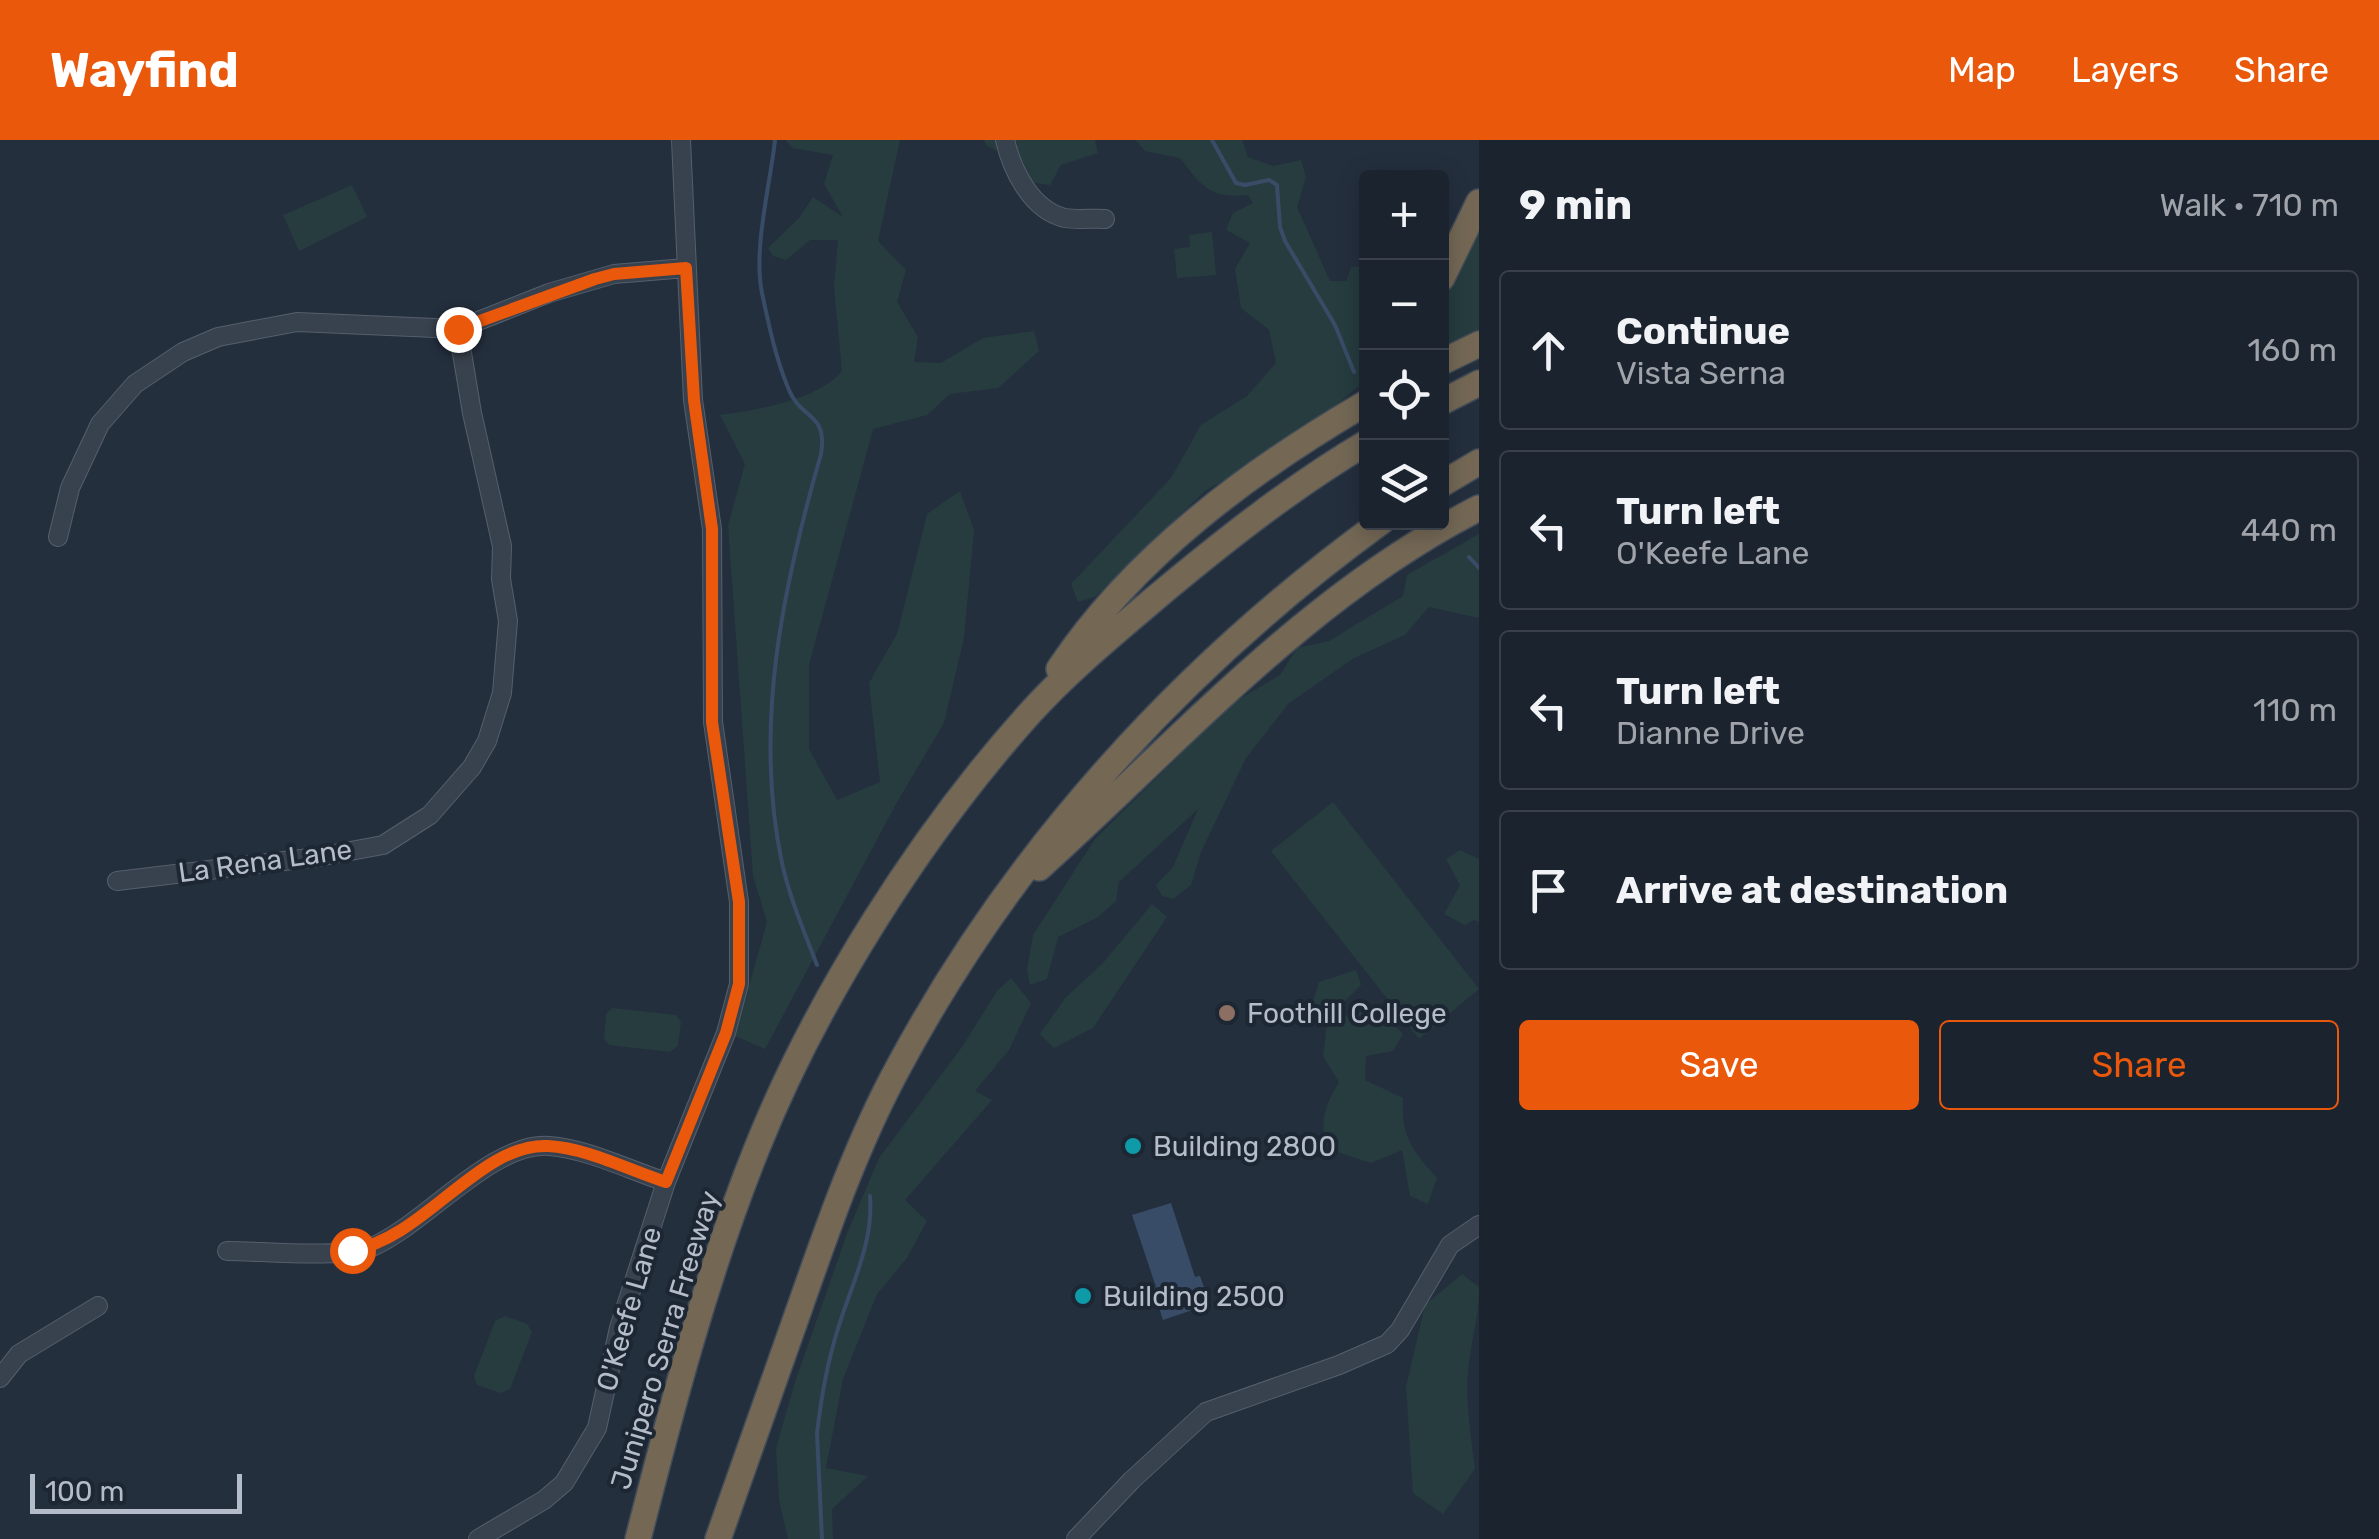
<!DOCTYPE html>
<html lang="en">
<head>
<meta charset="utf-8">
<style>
  body { margin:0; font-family:Rubik,sans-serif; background:#242b36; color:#f1f3f6 }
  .controls { position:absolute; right:30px; top:30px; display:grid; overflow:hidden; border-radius:10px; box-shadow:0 5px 25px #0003 }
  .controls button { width:90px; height:90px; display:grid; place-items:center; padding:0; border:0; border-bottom:2px solid #39404a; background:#1b232e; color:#f1f3f6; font:50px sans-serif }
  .scale { position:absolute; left:30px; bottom:25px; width:212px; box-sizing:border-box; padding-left:10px; border:5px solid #b4bcc9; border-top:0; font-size:28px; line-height:35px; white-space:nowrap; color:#b4bcc9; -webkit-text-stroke:8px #1d2633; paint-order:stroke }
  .stop { position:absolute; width:30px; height:30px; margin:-22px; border:8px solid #ea580c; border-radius:50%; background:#fff }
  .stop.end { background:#ea580c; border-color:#fff; box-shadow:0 2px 10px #0008 }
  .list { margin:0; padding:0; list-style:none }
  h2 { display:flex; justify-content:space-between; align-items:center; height:130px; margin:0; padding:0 40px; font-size:42px }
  h2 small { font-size:32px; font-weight:400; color:#a0a4aa }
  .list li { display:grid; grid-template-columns:65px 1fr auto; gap:30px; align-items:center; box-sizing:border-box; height:160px; margin:0 20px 20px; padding:0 20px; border:2px solid #39404a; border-radius:10px }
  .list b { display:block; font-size:38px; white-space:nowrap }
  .list p { margin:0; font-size:32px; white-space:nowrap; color:#a0a4aa }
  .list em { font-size:32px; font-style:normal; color:#a0a4aa }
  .actions { display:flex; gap:20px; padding:30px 40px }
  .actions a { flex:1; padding:22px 0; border:2px solid #ea580c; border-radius:10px; text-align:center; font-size:35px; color:#ea580c }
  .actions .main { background:#ea580c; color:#fff }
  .icon { flex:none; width:55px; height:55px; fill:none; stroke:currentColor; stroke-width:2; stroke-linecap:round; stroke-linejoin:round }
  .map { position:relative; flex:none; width:1479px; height:1399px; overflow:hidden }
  header { display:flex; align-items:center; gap:60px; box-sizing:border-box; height:140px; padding:0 50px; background:#ea580c; color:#fff }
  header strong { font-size:48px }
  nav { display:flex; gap:55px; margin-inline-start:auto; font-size:35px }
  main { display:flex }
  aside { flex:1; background:#1b232e }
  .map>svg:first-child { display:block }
</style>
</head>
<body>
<header>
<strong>Wayfind</strong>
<nav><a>Map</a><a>Layers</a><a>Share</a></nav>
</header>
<main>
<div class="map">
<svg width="1479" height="1399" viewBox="0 0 1479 1399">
  <rect width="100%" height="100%" fill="#242f3e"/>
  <!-- green -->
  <path fill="#263c3f" d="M 786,0 L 900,0 L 878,101 L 906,130 L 897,162 L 918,197 L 914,222 L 941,223 L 983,198 L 1034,191 L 1039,211 L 998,248 L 950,254 L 927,275 L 873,289 L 809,525 L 809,609 L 837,660 L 880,642 L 869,543 L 897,494 L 927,374 L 960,351 L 974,390 L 964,498 L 944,583 L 896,664 L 765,909 L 735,896 L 767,782 L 753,736 L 728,385 L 745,324 L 720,275 C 757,270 818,260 842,231 L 834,147 L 838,100 L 810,100 L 786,120 L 773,116 L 768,108 L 799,78 L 813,57 L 843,77 L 824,44 L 833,15 L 792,8 Z
    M 984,0 L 1095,0 L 1098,13 L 1061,25 L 1050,45 L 1029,42 L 1011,17 L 987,6 Z
    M 1136,0 L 1242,0 L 1248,17 L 1273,26 L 1301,20 L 1306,37 L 1297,67 L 1330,141 L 1346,141 L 1351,127 L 1366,126 L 1366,240 L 1282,311 L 1206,350 L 1095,457 L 1078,462 L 1071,444 L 1171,338 L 1201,285 L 1247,256 L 1276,223 L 1269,190 L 1241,168 L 1235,129 L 1250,103 L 1226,90 L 1233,73 L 1253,63 L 1248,55 C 1209,59 1202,46 1180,18 L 1145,11 Z
    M 352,45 L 367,77 L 299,111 L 283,75 Z
    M 1479,83 L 1479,199 L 1442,217 L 1442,157 Z
    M 1212,92 L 1216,135 L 1177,138 L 1174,109 L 1190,107 L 1189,95 Z
    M 1479,394 L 1479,478 L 1429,467 L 1405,495 L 1354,518 L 1289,563 L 1246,618 L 1201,712 L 1191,745 L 1173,759 L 1162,756 L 1156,745 L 1173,727 L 1198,669 L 1119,742 L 1116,761 L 1098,777 L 1058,797 L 1047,839 L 1030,845 L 1027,830 L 1033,795 L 1095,699 L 1231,564 L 1280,535 L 1297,508 L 1329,501 L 1403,456 L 1407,435 Z
    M 1333,662 L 1479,849 L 1419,899 L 1271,711 Z
    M 1460,710 L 1479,719 L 1479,782 L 1474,780 L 1465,785 L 1444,774 L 1460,745 L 1446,719 Z
    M 1152,764 L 1167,777 L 1093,888 L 1054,908 L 1040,894 L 1066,857 L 1102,824 Z
    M 1356,830 L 1361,845 L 1339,867 L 1347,877 L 1377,866 L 1403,894 L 1393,911 L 1366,916 L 1365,940 L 1403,958 C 1401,997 1412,1010 1437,1038 L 1428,1064 L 1410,1056 L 1402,1010 L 1371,1023 L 1328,1009 C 1318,984 1325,965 1339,942 L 1323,916 L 1327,883 L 1313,862 L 1319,842 Z
    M 1011,838 L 1031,863 L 1009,910 L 975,951 L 992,960 L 905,1060 L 927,1081 L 907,1118 L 877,1154 L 843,1239 L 826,1328 L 868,1336 L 832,1369 L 833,1399 L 788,1399 L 779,1360 L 776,1308 L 795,1242 L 848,1091 L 879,1018 L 962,907 L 997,851 Z
    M 612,868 L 676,875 L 681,882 L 678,906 L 670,912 L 609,905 L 604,899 L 606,874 Z
    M 1462,1134 L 1479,1147 C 1479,1174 1475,1184 1471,1210 C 1463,1249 1470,1290 1475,1329 L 1443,1374 L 1413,1353 L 1406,1247 L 1425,1165 Z
    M 505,1176 L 527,1184 L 532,1192 L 510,1249 L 501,1253 L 477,1245 L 474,1236 L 495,1181 Z"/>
  <!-- water -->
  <path fill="#394c67" d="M 1171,1063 L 1195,1137 L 1200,1136 L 1210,1164 L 1163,1180 L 1153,1149 L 1156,1147 L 1132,1075 Z"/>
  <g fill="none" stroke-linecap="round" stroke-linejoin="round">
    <!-- stream -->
    <path stroke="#394c67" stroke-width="4" d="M 775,0 C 770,46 753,109 762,153 C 769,186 776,220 789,250 C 801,280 828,272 821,314 C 783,446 753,586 782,723 C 790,759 804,791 817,825
      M 1212,0 L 1236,43 L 1245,45 L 1269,40 L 1277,45 L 1280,87 L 1285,101 L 1335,185 L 1354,232
      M 1469,417 L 1479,428
      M 822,1399 L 817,1293 C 821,1259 827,1224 837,1192 C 850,1147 874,1104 870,1056"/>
    <!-- minor casing -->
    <g stroke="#565f6c" stroke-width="20">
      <path id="minor" d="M 1005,0 C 1012,30 1031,70 1065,78 C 1077,80 1093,78 1105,79
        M 58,397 L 70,348 L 100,284 L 135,244 L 183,212 L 218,197 L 297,182 L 458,189 L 549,153 L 614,134 L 686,128
        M 117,741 L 318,717 L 383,705 L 430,675 L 472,627 L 487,601 L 502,553 L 508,481 L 501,439 L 502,406 L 472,273 L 458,189
        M 227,1111 C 262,1111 342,1119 372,1107 C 427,1083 491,1002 549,1006 C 588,1009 629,1030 666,1042
        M 0,1238 L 19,1214 L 98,1166
        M 478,1399 L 544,1360 L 564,1343 L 597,1288 L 619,1188 L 666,1042 L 726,893 L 739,844 L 739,762 L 713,582 L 712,389 L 693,260 L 681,0
        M 1076,1399 L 1132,1340 L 1206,1272 L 1339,1225 L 1387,1204 L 1400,1190 L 1450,1105 L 1479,1085"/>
    </g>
    <!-- highway casing -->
    <g stroke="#434c59" stroke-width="28">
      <path id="highway" d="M 1442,138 L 1479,62
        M 1442,222 L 1479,204
        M 1442,262 L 1479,243
        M 1442,344 L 1479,322
        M 1059,529 C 1134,416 1251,330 1366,263
        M 1039,728 C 1180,601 1308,455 1479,368
        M 638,1399 C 672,1266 706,1135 757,1008 C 817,858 922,693 1030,573 C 1067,532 1111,496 1153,460 C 1220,404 1290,348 1366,303
        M 718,1399 C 746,1321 773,1242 801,1164 C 829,1084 858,1001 899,926 C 1015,710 1183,526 1381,382"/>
    </g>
    <!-- minor -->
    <use href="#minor" stroke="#38414e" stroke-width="18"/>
    <!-- highway -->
    <use href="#highway" stroke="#746855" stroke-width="25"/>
  </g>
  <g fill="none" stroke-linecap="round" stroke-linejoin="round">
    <!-- route -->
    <path stroke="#ea580c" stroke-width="12" d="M 352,1110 C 424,1099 479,1003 548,1006 C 587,1008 629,1030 666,1042 L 726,893 L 739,844 L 739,762 L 712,582 L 712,389 L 694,260 L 686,128 L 614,134 L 595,139 L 458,189"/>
  </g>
  <!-- markers -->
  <circle fill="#8d6e63" stroke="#1d2633" stroke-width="4" cx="1227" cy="873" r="10"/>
  <g fill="#0f9aa8" stroke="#1d2633" stroke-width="4">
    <circle cx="1133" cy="1006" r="10"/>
    <circle cx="1083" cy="1156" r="10"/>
  </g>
  <g text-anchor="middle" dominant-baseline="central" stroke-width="8" stroke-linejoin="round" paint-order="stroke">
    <!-- street labels -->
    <g font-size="28" fill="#b4bcc9" stroke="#1d2633">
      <text transform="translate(265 721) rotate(-8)">La Rena Lane</text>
      <text transform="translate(629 1169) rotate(-74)">O'Keefe Lane</text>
      <text transform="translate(665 1200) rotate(-73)">Junipero Serra Freeway</text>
    </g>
    <!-- poi labels -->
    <g font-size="28" fill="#b4bcc9" stroke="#1d2633" text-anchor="start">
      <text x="1247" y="873">Foothill College</text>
      <text x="1153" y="1006">Building 2800</text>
      <text x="1103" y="1156">Building 2500</text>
    </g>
  </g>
</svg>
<div class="controls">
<button>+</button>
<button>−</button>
<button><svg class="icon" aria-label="locate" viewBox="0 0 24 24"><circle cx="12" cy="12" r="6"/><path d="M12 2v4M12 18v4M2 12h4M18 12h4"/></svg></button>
<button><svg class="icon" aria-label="layers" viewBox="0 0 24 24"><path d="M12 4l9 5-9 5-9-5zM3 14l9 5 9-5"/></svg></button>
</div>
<div class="scale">100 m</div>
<div class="stop" style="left:352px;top:1110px"></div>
<div class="stop end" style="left:458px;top:189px"></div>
</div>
<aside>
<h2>9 min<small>Walk · 710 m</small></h2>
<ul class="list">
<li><svg class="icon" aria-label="ahead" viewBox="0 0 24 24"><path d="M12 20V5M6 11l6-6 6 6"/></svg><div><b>Continue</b><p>Vista Serna</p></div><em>160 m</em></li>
<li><svg class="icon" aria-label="left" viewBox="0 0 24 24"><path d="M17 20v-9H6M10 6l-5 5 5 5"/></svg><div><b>Turn left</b><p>O'Keefe Lane</p></div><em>440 m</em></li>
<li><svg class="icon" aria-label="left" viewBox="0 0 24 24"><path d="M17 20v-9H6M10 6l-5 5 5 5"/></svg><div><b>Turn left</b><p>Dianne Drive</p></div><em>110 m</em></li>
<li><svg class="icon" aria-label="arrive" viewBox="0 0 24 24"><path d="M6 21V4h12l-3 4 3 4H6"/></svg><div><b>Arrive at destination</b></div></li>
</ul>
<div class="actions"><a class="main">Save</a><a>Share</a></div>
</aside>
</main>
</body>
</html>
